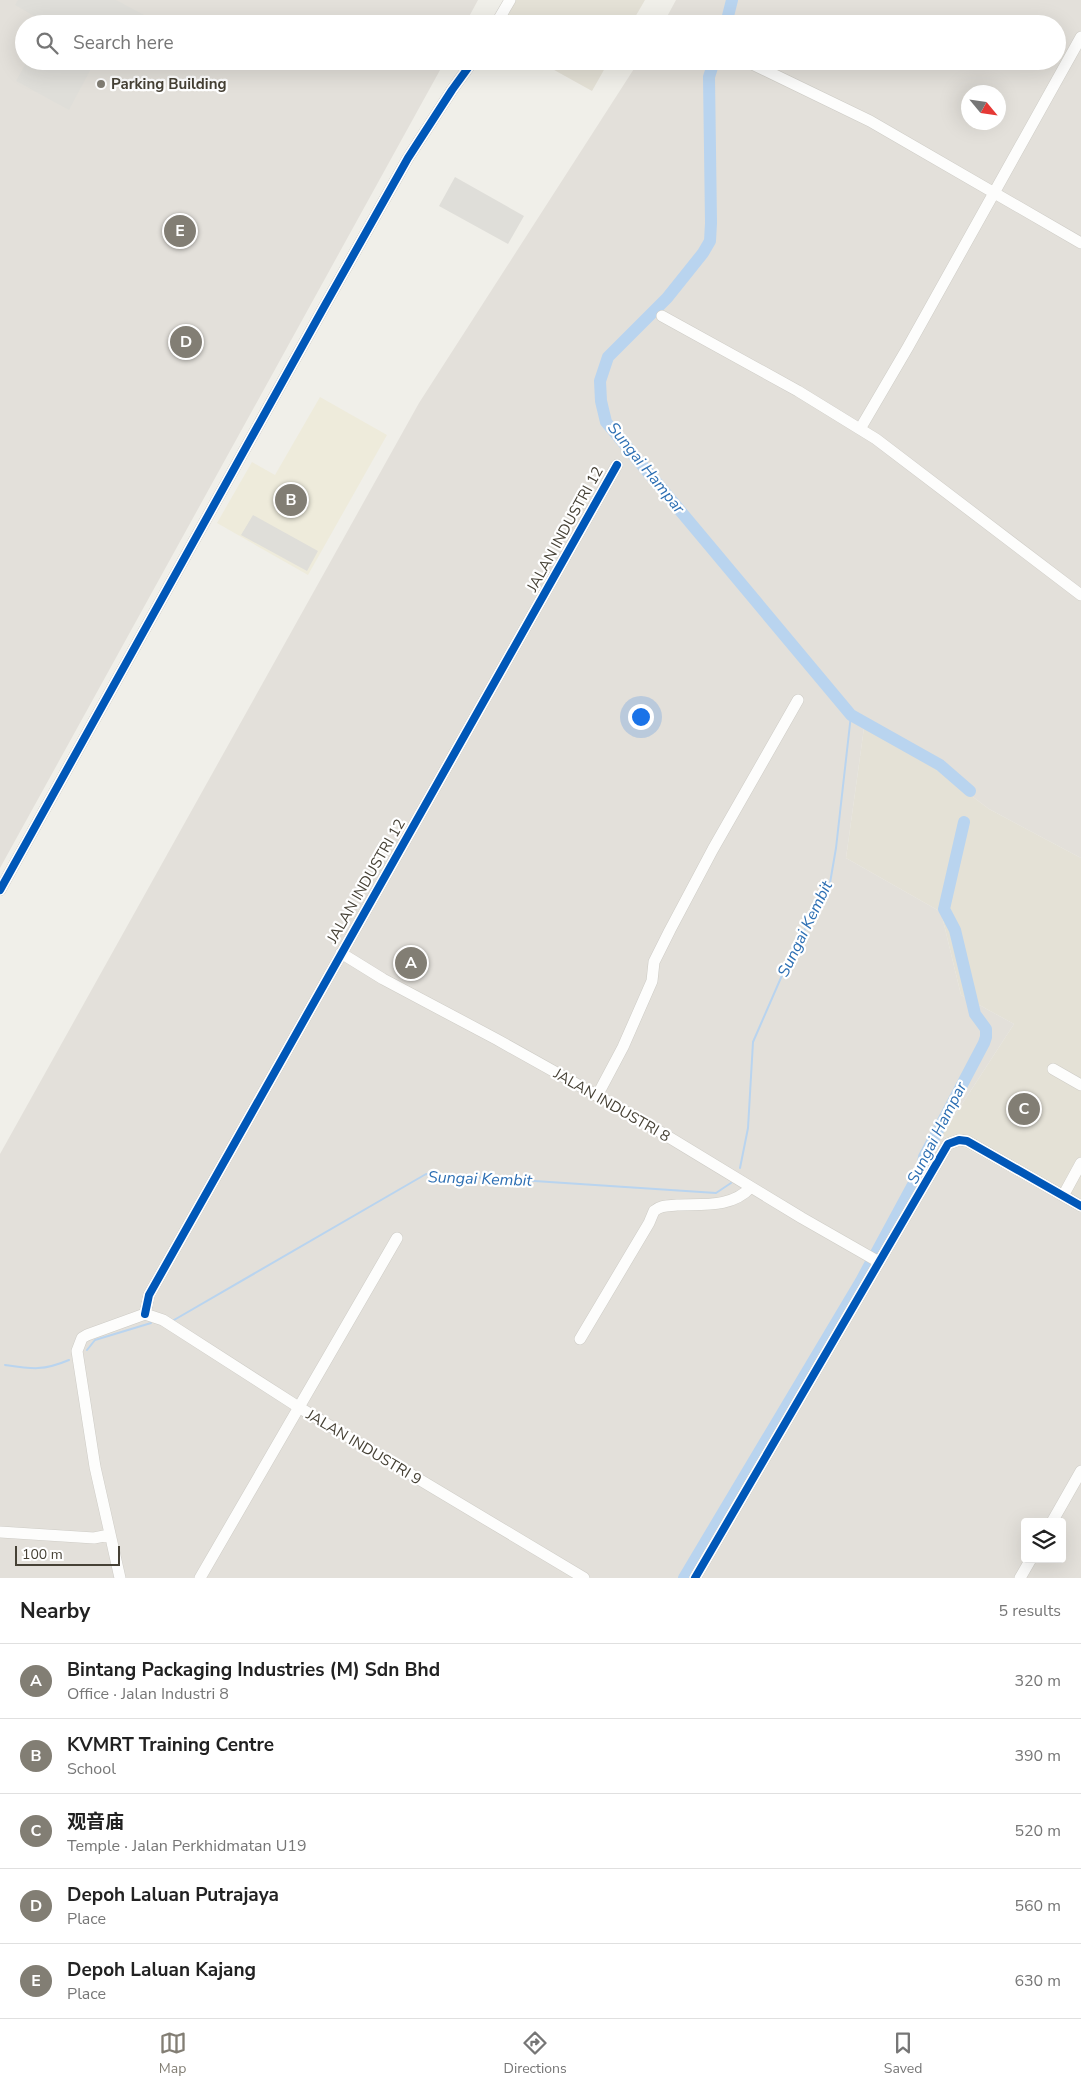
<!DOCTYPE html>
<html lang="en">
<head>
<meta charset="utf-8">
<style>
  body { margin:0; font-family:"Nunito Sans","Noto Sans SC",sans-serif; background:#f2f2f2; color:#222 }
  .controls { position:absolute; right:15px; bottom:15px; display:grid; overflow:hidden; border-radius:5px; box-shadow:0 5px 20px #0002 }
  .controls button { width:45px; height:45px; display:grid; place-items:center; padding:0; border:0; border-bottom:1px solid #e0e0e0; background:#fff; color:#222; font:25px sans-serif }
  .compass { position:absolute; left:961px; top:85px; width:45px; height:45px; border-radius:50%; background:#fff; box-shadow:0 5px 20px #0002; rotate:119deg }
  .scale { position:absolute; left:15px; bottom:12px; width:105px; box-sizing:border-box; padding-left:5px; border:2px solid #464135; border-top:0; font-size:14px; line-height:18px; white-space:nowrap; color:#464135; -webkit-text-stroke:4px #fff; paint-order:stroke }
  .you { position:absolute; left:640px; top:716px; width:18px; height:18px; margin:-12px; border:4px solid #fff; border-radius:50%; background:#1a73e8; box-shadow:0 0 0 8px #1a73e833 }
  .badge { display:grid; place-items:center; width:32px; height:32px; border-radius:50%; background:#827e74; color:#fff; font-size:16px; font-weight:700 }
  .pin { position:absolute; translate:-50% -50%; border:2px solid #fff; box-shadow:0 1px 5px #0006 }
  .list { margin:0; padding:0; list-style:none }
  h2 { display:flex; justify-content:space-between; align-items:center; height:65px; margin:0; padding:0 20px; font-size:21px }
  h2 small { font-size:16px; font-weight:400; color:#767676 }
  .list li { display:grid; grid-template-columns:32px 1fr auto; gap:15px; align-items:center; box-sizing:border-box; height:75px; padding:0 20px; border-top:1px solid #e0e0e0 }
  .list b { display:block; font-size:19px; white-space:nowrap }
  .list p { margin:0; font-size:16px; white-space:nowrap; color:#767676 }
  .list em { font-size:16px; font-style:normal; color:#767676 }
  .icon { flex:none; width:28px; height:28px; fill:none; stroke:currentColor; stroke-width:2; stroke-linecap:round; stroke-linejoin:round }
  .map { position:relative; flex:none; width:1081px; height:1578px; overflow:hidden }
  .search { position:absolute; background:#fff; box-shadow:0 5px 20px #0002; left:15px; right:15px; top:15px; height:55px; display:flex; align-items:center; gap:12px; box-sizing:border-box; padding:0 18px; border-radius:28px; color:#767676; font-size:19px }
  .sheet { height:440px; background:#fff }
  nav { display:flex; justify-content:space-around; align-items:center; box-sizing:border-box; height:70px; border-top:1px solid #e0e0e0; background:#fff; font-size:14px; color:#767676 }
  nav a { display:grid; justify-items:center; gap:2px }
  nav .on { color:#827e74 }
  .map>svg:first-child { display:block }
</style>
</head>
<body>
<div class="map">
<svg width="1081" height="1578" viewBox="0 0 1081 1578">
  <rect width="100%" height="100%" fill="#f0efe9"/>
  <!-- residential -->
  <path fill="#e4e1d6" d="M 516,0 L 645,0 L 631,24 L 502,24 Z
    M 538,61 L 609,61 L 592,91 Z
    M 864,728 L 933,767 L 989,809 L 1081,858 L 1081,1212 L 942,1135 L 1014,1024 L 961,995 L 941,912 L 846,858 Z"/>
  <!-- industrial -->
  <path fill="#e3e0da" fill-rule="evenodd" d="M 0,0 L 478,0 L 465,24 L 24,24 L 24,61 L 445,61 L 0,868 Z
    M 676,0 L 1081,0 L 1081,858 L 989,809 L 933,767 L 864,728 L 846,858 L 941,912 L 961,995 L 1014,1024 L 942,1135 L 1081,1212 L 1081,1578 L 0,1578 L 0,1154 L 419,403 L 639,61 L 1057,61 L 1057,24 L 663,24 ZM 968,92 L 998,92 L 998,122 L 968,122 ZM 1025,1522 L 1062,1522 L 1062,1559 L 1025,1559 Z"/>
  <!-- education -->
  <path fill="#eeebdb" d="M 320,397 L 387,435 L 308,575 L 217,523 L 252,462 L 275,475 Z"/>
  <!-- parking -->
  <path fill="#dfded9" d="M 18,0 L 116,0 L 148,17 L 145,24 L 48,24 L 15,5 Z
    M 27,61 L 95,61 L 69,110 L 16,81 Z
    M 455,177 L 524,216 L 508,244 L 439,206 Z
    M 253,515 L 318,551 L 307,571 L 241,535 Z"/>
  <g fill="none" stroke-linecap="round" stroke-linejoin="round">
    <!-- stream -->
    <path stroke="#b9d4ef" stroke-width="2" d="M 740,1168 L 748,1128 L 753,1042 L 790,957 L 830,883 L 836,848 L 851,715
      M 174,1320 L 426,1174 L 716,1193 L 731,1183
      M 87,1350 L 95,1340 L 151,1323
      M 5,1365 C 32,1369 43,1371 69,1360"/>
    <!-- river -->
    <path stroke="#b9d4ef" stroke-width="12" d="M 726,24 L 732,0
      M 714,61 L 709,77 L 711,223 L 710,241 L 703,253 L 667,298 L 608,357 L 600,381 L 601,401 L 606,422 L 851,715 L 940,765 L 970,791
      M 684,1578 L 861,1281 L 922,1168 L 924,1157 L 984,1043 L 986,1037 L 986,1029 L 975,1014 L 955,930 L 944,909 L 964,822"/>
    <!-- minor casing -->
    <g stroke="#ceccc6" stroke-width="12">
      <path id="minor" d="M 496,24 L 510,0
        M 746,61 L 870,121 L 1081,243
        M 662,316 L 798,391 L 876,439 L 1081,595
        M 860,429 L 908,347 L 1081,37
        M 0,890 L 324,307 L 408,158 L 452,90 L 473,61
        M 341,953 L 383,979 L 496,1039 L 639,1119 L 802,1218 L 879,1262
        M 1053,1069 L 1081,1085
        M 597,1096 L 623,1047 L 652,981 L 654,962 L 670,930 L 713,849 L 798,700
        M 1063,1196 L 1081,1163
        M 145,1314 L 149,1295 L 617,465
        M 145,1314 L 163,1320 L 300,1408 L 584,1578
        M 580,1339 L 649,1223 L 654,1211 C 661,1205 668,1206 677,1205 C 703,1204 732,1208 751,1187
        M 1052,1522 L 1081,1471
        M 0,1532 L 94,1538 L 109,1535
        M 120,1578 L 95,1467 L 77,1351 L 82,1338 L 87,1335 L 145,1314
        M 200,1578 L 397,1238
        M 695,1578 L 948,1144 L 959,1140 L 967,1141 L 1081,1206
        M 1020,1578 L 1031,1559"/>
    </g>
    <!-- minor -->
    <use href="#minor" stroke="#fdfdfc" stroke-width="11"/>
    <!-- cycleway casing -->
    <g stroke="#fff" stroke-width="11">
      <path id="cycleway" d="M 0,890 L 324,307 L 408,158 L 452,90 L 473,61
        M 145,1314 L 149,1295 L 617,465
        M 695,1578 L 948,1144 L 959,1140 L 967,1141 L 1081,1206"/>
    </g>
    <!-- cycleway -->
    <use href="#cycleway" stroke="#0057b8" stroke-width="8"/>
  </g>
  <!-- markers -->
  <circle fill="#827e74" stroke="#fff" stroke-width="2" cx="101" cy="84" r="5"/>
  <g text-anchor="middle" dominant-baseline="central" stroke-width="4.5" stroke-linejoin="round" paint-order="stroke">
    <!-- poi labels -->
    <g font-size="15" font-weight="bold" fill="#464135" stroke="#fff" text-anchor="start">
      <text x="111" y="84">Parking Building</text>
    </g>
    <!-- street labels -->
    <g font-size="15" fill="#464135" stroke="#fff">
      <text transform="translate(565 529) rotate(-61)">JALAN INDUSTRI 12</text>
      <text transform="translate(366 881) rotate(-60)">JALAN INDUSTRI 12</text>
      <text transform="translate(612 1105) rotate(30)">JALAN INDUSTRI 8</text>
      <text transform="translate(364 1447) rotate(31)">JALAN INDUSTRI 9</text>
    </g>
    <!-- water labels -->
    <g font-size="16" font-style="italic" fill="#2d6fb3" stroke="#fff">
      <text transform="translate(646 468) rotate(51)">Sungai Hampar</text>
      <text transform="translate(805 929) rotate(-64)">Sungai Kembit</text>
      <text transform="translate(937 1133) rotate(-63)">Sungai Hampar</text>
      <text transform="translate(480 1179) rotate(2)">Sungai Kembit</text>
    </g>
  </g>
</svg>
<div class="controls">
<button><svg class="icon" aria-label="layers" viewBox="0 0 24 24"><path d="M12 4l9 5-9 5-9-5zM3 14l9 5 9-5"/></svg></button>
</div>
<svg class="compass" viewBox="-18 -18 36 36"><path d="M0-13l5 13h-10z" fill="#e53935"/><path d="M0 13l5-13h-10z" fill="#767676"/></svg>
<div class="scale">100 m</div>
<div class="you"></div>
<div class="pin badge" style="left:411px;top:963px">A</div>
<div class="pin badge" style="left:291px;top:500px">B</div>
<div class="pin badge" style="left:1024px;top:1109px">C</div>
<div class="pin badge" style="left:186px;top:342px">D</div>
<div class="pin badge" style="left:180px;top:231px">E</div>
<div class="search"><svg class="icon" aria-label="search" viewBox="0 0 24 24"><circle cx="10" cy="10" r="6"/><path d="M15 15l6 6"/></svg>Search here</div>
</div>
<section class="sheet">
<h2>Nearby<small>5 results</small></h2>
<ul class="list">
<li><span class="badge">A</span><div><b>Bintang Packaging Industries (M) Sdn Bhd</b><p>Office · Jalan Industri 8</p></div><em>320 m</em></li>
<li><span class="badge">B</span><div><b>KVMRT Training Centre</b><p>School</p></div><em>390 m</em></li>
<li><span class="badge">C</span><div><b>观音庙</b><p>Temple · Jalan Perkhidmatan U19</p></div><em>520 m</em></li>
<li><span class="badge">D</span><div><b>Depoh Laluan Putrajaya</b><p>Place</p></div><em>560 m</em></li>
<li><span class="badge">E</span><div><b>Depoh Laluan Kajang</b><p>Place</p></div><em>630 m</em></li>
</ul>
</section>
<nav>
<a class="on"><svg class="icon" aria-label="map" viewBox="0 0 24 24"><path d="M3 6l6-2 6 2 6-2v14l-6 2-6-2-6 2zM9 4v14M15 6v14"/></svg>Map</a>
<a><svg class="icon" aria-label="directions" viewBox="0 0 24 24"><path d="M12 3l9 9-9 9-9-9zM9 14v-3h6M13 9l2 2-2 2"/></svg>Directions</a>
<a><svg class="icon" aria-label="saved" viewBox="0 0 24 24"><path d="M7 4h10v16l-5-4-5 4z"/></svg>Saved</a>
</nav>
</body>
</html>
